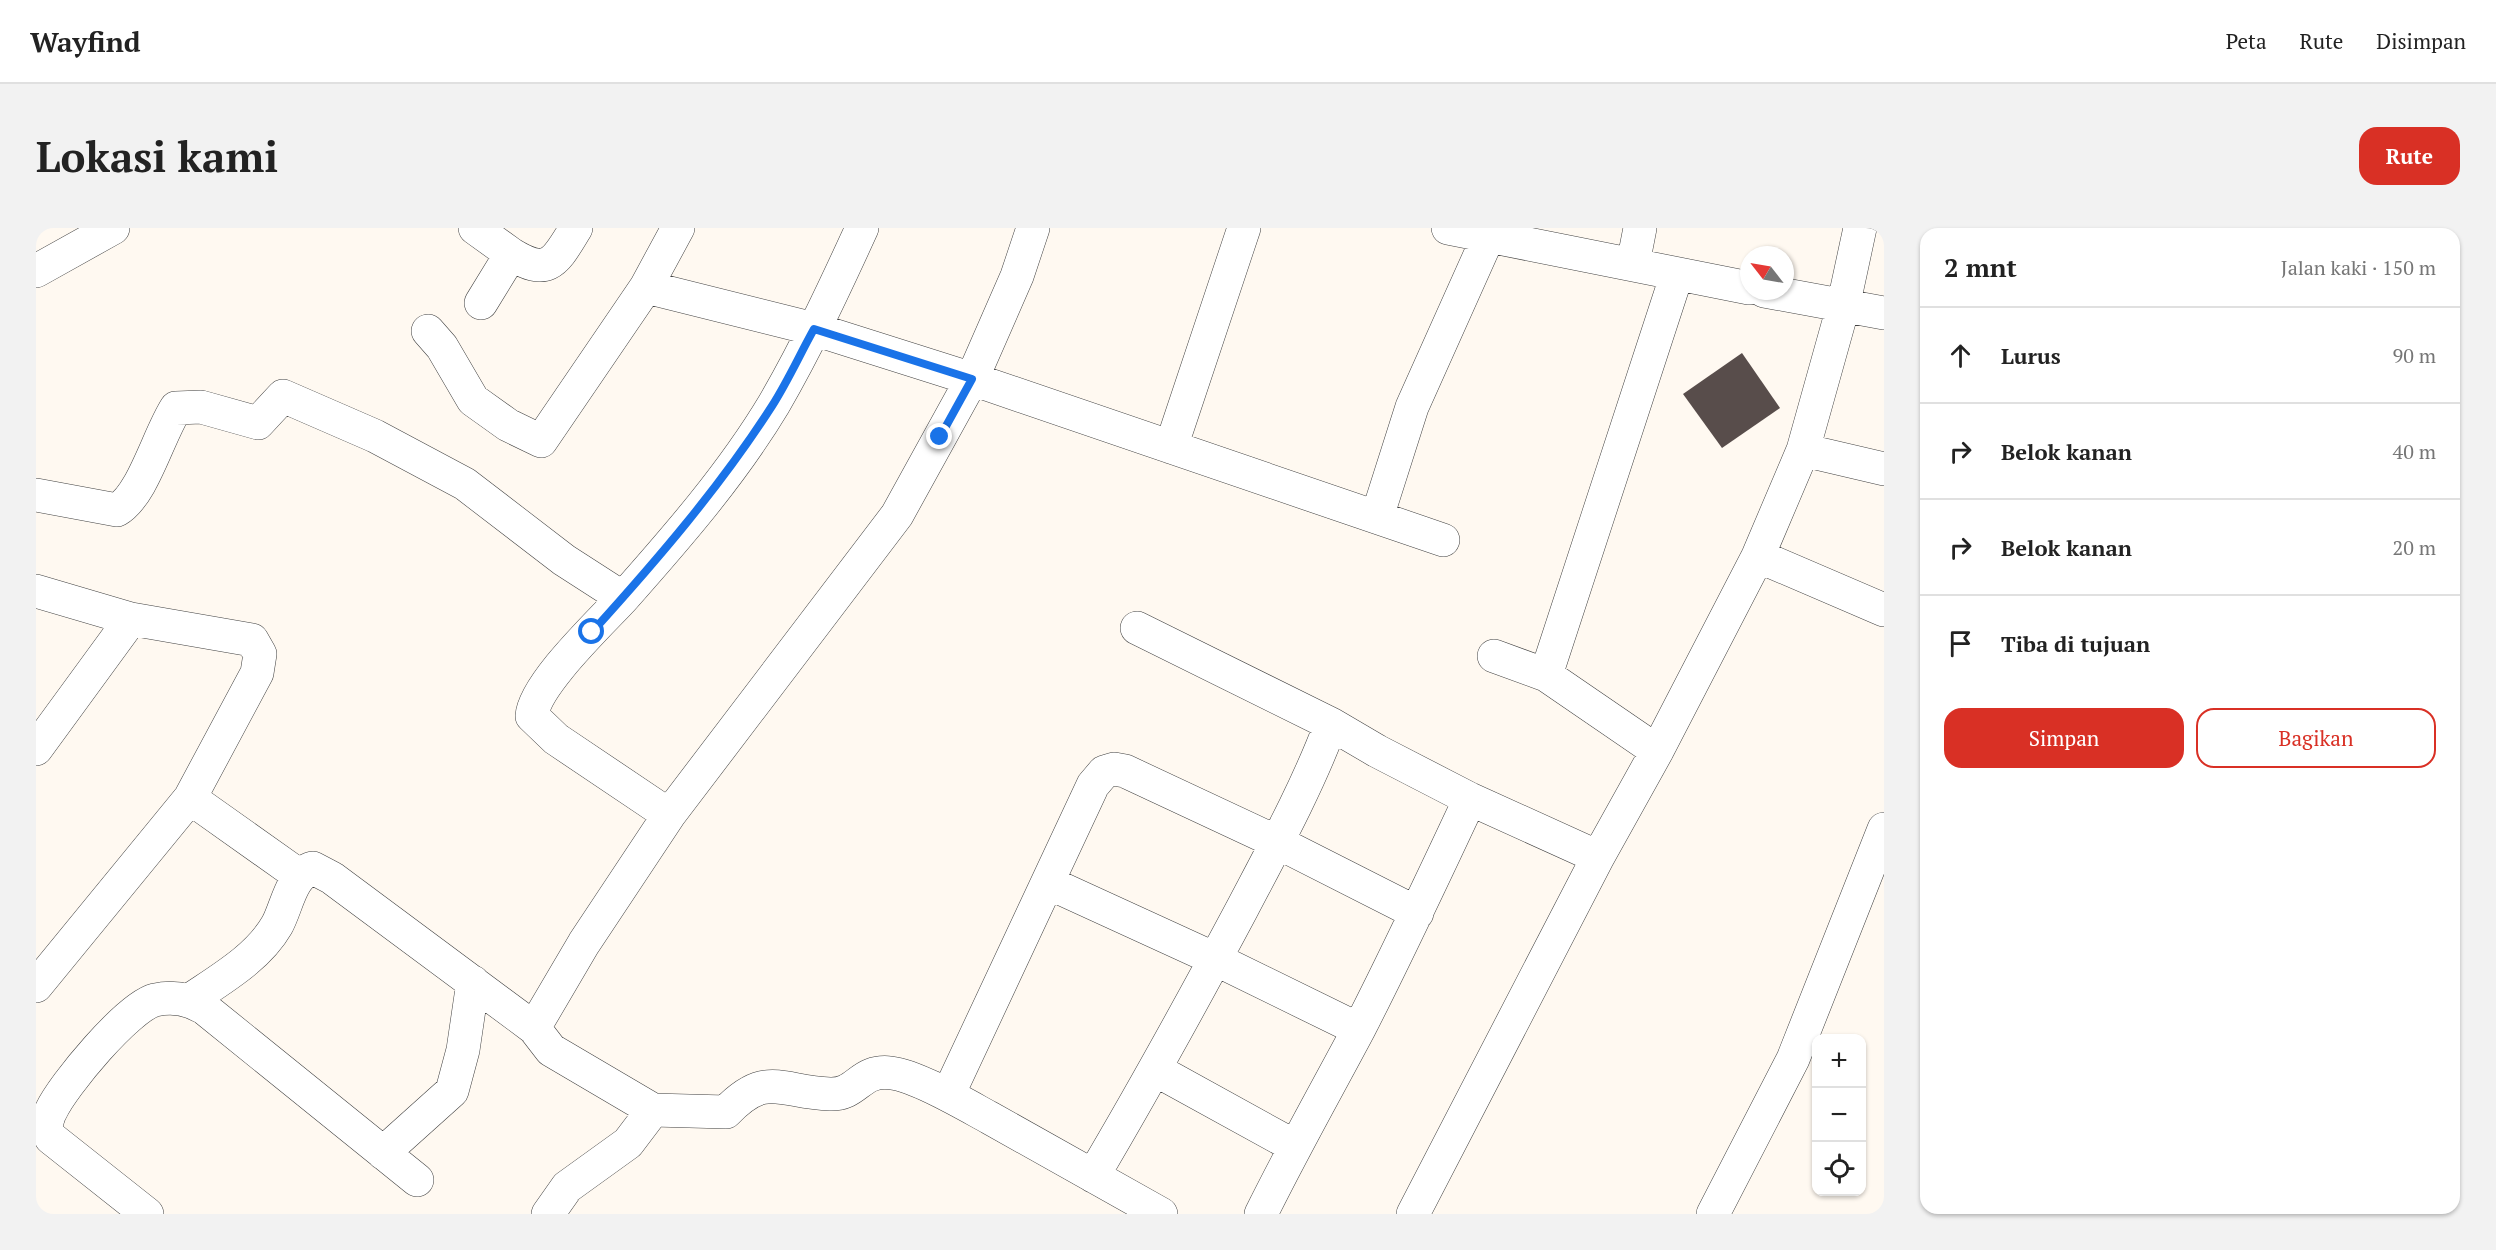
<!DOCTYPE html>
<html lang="id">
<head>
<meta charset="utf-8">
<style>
  body { margin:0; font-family:"PT Serif",serif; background:#f2f2f2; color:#222 }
  .controls { position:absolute; right:18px; bottom:18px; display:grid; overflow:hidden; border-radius:12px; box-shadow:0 2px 4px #0004 }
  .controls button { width:54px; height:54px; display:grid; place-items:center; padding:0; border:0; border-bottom:2px solid #e0e0e0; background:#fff; color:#222; font:30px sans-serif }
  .compass { position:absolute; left:1704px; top:18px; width:54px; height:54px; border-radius:50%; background:#fff; box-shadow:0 2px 4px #0004; rotate:301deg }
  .stop { position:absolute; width:18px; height:18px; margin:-14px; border:4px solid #1a73e8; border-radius:50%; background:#fff }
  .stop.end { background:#1a73e8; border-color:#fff; box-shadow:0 2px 6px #0008 }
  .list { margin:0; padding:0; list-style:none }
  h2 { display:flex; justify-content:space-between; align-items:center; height:78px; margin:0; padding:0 24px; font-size:26px }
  h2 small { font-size:20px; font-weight:400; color:#767676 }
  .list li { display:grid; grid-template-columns:39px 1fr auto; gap:18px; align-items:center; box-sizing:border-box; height:96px; padding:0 24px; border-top:2px solid #e0e0e0 }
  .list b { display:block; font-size:22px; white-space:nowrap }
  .list em { font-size:20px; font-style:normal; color:#767676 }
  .actions { display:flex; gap:12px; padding:18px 24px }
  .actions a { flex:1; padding:14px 0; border:2px solid #d93025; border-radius:18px; text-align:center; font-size:21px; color:#d93025 }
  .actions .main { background:#d93025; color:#fff }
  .icon { flex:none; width:33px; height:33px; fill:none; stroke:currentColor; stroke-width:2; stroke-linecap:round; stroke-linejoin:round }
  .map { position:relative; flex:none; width:1848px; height:986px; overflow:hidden; border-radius:18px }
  header { display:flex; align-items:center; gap:36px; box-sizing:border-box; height:84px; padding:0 30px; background:#fff; border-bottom:2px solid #e0e0e0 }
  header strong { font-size:28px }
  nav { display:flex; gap:33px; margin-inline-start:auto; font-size:21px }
  .intro { display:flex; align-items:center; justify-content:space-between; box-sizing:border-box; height:144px; padding:0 36px }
  h1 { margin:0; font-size:42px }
  .button { padding:15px 27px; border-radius:18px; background:#d93025; color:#fff; font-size:21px; font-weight:700 }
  main { display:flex; gap:36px; padding:0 36px }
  aside { flex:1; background:#fff; border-radius:18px; box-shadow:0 2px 4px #0004 }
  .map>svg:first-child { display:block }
</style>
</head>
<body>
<header>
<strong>Wayfind</strong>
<nav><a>Peta</a><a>Rute</a><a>Disimpan</a></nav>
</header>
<div class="intro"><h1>Lokasi kami</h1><a class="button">Rute</a></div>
<main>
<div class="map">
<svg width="1848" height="986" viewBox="0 0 1848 986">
  <rect width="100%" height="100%" fill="#fff9f1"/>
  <!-- building -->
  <path fill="#584d4b" d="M 1706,125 L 1744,180 L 1686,220 L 1647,166 Z"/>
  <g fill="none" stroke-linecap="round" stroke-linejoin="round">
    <!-- minor casing -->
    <g stroke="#424242" stroke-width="34">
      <path id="minor" d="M 439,0 L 475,26
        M 1412,0 L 1713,60
        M 1597,36 L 1604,0
        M 0,43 L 77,0
        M 610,59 L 778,101 L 936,151 L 1407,312
        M 1728,63 L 1848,85
        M 445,75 L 475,26 C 514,50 520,32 540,0
        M 392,103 L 406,119 L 437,172 L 472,197 L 505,213 L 610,59 L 642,0
        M 1135,219 L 1208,0
        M 1767,222 L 1848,241
        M 0,267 L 81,282 C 107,267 122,208 140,180 L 165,179 L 222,195 L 247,168 L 339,208 L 429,256 L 528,332 L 587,370 C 641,309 696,246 738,176 C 771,119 799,59 826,0
        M 1341,289 L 1376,179 L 1453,7
        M 1722,328 L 1848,382
        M 0,363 L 95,391 L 216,412 L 224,426 L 221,445 L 154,570 L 0,758
        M 587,370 C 564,395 498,457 496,488 L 520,511 L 633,587
        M 1101,400 L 1295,496 L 1341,523 L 1434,571 L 1562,629
        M 1458,428 L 1510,447
        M 0,521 L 95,391
        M 1621,523 L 1510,447 L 1641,46
        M 154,570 L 264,648
        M 1013,655 L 1179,731 L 1322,801
        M 154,772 C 185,751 222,730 241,697 C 251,679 255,646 277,640 L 296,650 L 498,800 L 515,822 L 617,882 L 690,884 C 730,842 744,864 794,866 C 822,867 823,841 855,845 C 881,848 930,877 954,890 C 1011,922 1068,954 1125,986
        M 498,800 L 548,715 L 633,587 L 861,287 L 936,151 L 981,48 L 997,0
        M 1120,842 L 1258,918
        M 912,867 L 1057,557 L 1068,544 L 1078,541 L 1089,543 L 1241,614 L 1381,685
        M 347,925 L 416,863 L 427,822 L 437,754
        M 1057,948 C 1109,860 1158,771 1206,681 C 1238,620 1271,560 1295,496
        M 111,986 L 15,910 L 9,900 C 11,895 12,888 15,883 C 27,857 92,779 119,772 C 136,768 153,771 168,780 L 381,952
        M 512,986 L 531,959 L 592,915 L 617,882
        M 1225,986 C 1256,923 1290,863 1323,801 C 1362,725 1398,648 1434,571
        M 1377,986 L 1562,629 L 1621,523 L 1722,328 L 1767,222 L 1807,79 L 1824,0
        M 1677,986 L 1757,831 L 1848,601"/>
    </g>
    <!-- minor -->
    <use href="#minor" stroke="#fff" stroke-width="33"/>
  </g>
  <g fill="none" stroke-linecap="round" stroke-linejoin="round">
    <!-- route -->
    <path stroke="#1a73e8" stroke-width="8" d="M 556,404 C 621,332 684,259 736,178 C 752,153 764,126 778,101 L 936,151 L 904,209"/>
  </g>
</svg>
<div class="controls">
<button>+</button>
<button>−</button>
<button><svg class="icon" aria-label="locate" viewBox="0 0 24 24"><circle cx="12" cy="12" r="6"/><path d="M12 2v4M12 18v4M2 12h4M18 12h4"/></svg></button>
</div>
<svg class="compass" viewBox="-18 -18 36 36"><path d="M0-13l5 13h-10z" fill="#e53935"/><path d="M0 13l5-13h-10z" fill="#767676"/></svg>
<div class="stop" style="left:556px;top:404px"></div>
<div class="stop end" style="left:904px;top:209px"></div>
</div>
<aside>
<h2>2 mnt<small>Jalan kaki · 150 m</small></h2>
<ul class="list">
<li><svg class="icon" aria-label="ahead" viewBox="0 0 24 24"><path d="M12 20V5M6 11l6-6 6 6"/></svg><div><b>Lurus</b></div><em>90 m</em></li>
<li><svg class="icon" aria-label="right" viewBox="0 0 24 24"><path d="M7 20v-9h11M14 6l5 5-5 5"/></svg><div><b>Belok kanan</b></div><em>40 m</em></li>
<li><svg class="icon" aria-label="right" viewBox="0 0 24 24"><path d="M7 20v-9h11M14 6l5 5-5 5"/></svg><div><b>Belok kanan</b></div><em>20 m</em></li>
<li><svg class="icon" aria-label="arrive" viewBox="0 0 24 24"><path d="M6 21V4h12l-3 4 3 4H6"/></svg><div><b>Tiba di tujuan</b></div></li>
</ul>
<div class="actions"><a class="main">Simpan</a><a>Bagikan</a></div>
</aside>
</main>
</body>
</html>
